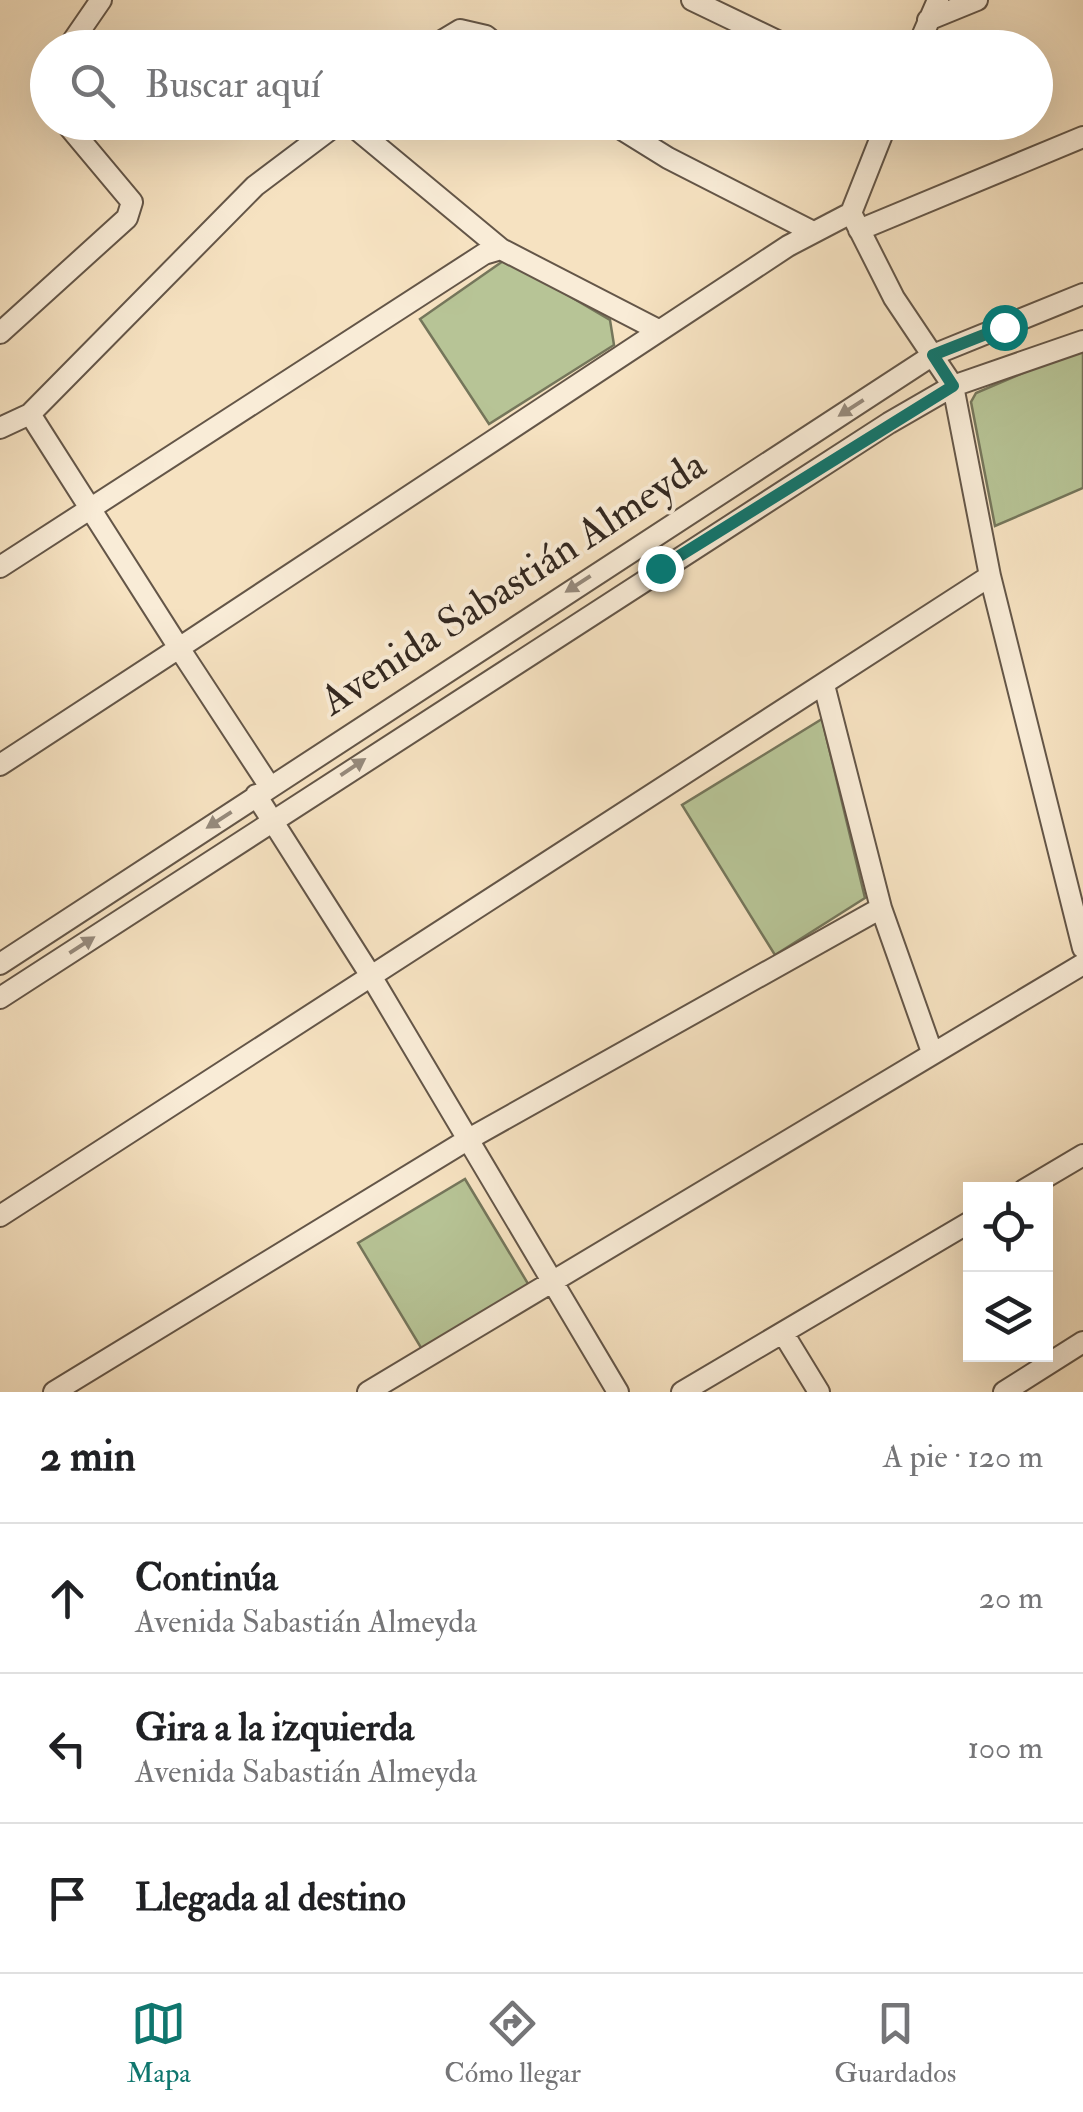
<!DOCTYPE html>
<html lang="es">
<head>
<meta charset="utf-8">
<style>
  body { margin:0; font-family:"IM FELL Double Pica",serif; background:#f2f2f2; color:#202124 }
  .controls { position:absolute; right:30px; bottom:30px; display:grid; overflow:hidden; border-radius:0px; box-shadow:0 10px 40px #0002 }
  .controls button { width:90px; height:90px; display:grid; place-items:center; padding:0; border:0; border-bottom:2px solid #e0e0e0; background:#fff; color:#202124; font:50px sans-serif }
  .stop { position:absolute; width:30px; height:30px; margin:-22px; border:8px solid #0f766e; border-radius:50%; background:#fff }
  .stop.end { background:#0f766e; border-color:#fff; box-shadow:0 2px 10px #0008 }
  .list { margin:0; padding:0; list-style:none }
  h2 { display:flex; justify-content:space-between; align-items:center; height:130px; margin:0; padding:0 40px; font-size:42px }
  h2 small { font-size:32px; font-weight:400; color:#757577 }
  .list li { display:grid; grid-template-columns:65px 1fr auto; gap:30px; align-items:center; box-sizing:border-box; height:150px; padding:0 40px; border-top:2px solid #e0e0e0 }
  .list b { display:block; font-size:38px; white-space:nowrap }
  .list p { margin:0; font-size:32px; white-space:nowrap; color:#757577 }
  .list em { font-size:32px; font-style:normal; color:#757577 }
  .icon { flex:none; width:55px; height:55px; fill:none; stroke:currentColor; stroke-width:2; stroke-linecap:round; stroke-linejoin:round }
  .map { position:relative; flex:none; width:1083px; height:1392px; overflow:hidden }
  .search { position:absolute; background:#fff; box-shadow:0 10px 40px #0002; left:30px; right:30px; top:30px; height:110px; display:flex; align-items:center; gap:25px; box-sizing:border-box; padding:0 35px; border-radius:55px; color:#757577; font-size:38px }
  .sheet { height:580px; background:#fff }
  nav { display:flex; justify-content:space-around; align-items:center; box-sizing:border-box; height:140px; border-top:2px solid #e0e0e0; background:#fff; font-size:28px; color:#757577 }
  nav a { display:grid; justify-items:center; gap:5px }
  nav .on { color:#0f766e }
  .map>svg:first-child { display:block }
</style>
</head>
<body>
<div class="map">
<svg width="1083" height="1392" viewBox="0 0 1083 1392">
  <rect width="100%" height="100%" fill="#f6e2c1"/>
  <filter id="stains"><feTurbulence type="fractalNoise" baseFrequency=".002" numOctaves="4"/><feColorMatrix values="0 0 0 0 .2 0 0 0 0 .09 0 0 0 0 .02 0 0 0 .5 -.17"/></filter>
  <radialGradient id="worn" r=".72"><stop offset=".6" stop-color="#630" stop-opacity="0"/><stop offset="1" stop-color="#630" stop-opacity=".3"/></radialGradient>
  <!-- green -->
  <path fill="#b7c496" stroke="#75765b" stroke-width="2.5" d="M 506,259 L 610,320 L 614,345 L 489,424 L 420,319 Z
    M 1072,352 L 1083,352 L 1083,488 L 995,526 L 971,402 L 976,393 Z
    M 822,719 L 865,898 L 775,955 L 682,805 Z
    M 465,1179 L 530,1287 L 423,1351 L 358,1243 Z"/>
  <g fill="none" stroke-linecap="round" stroke-linejoin="round">
    <!-- street casing -->
    <g stroke="#645648" stroke-width="24">
      <path id="street" d="M 692,0 L 792,48
        M 928,20 L 977,0
        M 68,48 L 101,0
        M 430,48 L 460,30 L 486,36 L 501,48
        M 917,48 L 938,0
        M 48,79 L 43,91 L 48,100
        M 348,122 L 501,249
        M 610,122 L 668,158 L 813,232
        M 887,122 L 851,213 L 894,298 L 953,386 L 990,576 L 1083,948
        M 859,230 L 1083,137
        M 0,333 L 127,218 L 132,202 L 65,122
        M 0,428 L 30,414 L 255,186 L 340,122
        M 0,567 L 484,254 L 501,249 L 658,330
        M 824,685 L 881,908 L 932,1052
        M 0,765 L 179,648 L 30,414
        M 270,787 L 179,648 L 788,246 L 851,213
        M 256,795 L 371,976 L 618,1392
        M 0,964 L 933,355 L 1083,294
        M 0,998 L 889,423 L 953,386 L 1083,341
        M 1024,1190 L 1083,1155
        M 0,1216 L 990,576
        M 783,1333 L 819,1392
        M 54,1392 L 467,1140 L 881,908
        M 368,1392 L 1083,964
        M 682,1392 L 970,1222
        M 1004,1392 L 1083,1342"/>
    </g>
    <!-- street -->
    <use href="#street" stroke="#f9ecd7" stroke-width="20"/>
  </g>
  <!-- one-way arrows -->
  <defs><path id="oneway-solid" d="M-6-.8H1V-3.2L6.5 0L1 3.2V.8H-6Z" transform="scale(2.5)"/></defs>
  <g fill="#968a7c">
    <use href="#oneway-solid" transform="translate(851 408) rotate(147)"/>
    <use href="#oneway-solid" transform="translate(578 584) rotate(147)"/>
    <use href="#oneway-solid" transform="translate(353 767) rotate(-34)"/>
    <use href="#oneway-solid" transform="translate(219 820) rotate(147)"/>
    <use href="#oneway-solid" transform="translate(82 945) rotate(-33)"/>
  </g>
  <g fill="none" stroke-linecap="round" stroke-linejoin="round">
    <!-- route -->
    <path stroke="#0f766e" stroke-width="12" d="M 660,568 L 953,386 L 933,355 L 1004,327"/>
  </g>
  <g text-anchor="middle" dominant-baseline="central" stroke-width="8" stroke-linejoin="round" paint-order="stroke">
    <!-- street labels -->
    <g font-size="42" fill="#332820" stroke="#f9ecd7">
      <text transform="translate(513 583) rotate(-33)">Avenida Sabastián Almeyda</text>
    </g>
  </g>
  <rect width="100%" height="100%" filter="url(#stains)"/>
  <rect width="100%" height="100%" fill="url(#worn)"/>
</svg>
<div class="controls">
<button><svg class="icon" aria-label="locate" viewBox="0 0 24 24"><circle cx="12" cy="12" r="6"/><path d="M12 2v4M12 18v4M2 12h4M18 12h4"/></svg></button>
<button><svg class="icon" aria-label="layers" viewBox="0 0 24 24"><path d="M12 4l9 5-9 5-9-5zM3 14l9 5 9-5"/></svg></button>
</div>
<div class="stop" style="left:1004px;top:327px"></div>
<div class="stop end" style="left:660px;top:568px"></div>
<div class="search"><svg class="icon" aria-label="search" viewBox="0 0 24 24"><circle cx="10" cy="10" r="6"/><path d="M15 15l6 6"/></svg>Buscar aquí</div>
</div>
<section class="sheet">
<h2>2 min<small>A pie · 120 m</small></h2>
<ul class="list">
<li><svg class="icon" aria-label="ahead" viewBox="0 0 24 24"><path d="M12 20V5M6 11l6-6 6 6"/></svg><div><b>Continúa</b><p>Avenida Sabastián Almeyda</p></div><em>20 m</em></li>
<li><svg class="icon" aria-label="left" viewBox="0 0 24 24"><path d="M17 20v-9H6M10 6l-5 5 5 5"/></svg><div><b>Gira a la izquierda</b><p>Avenida Sabastián Almeyda</p></div><em>100 m</em></li>
<li><svg class="icon" aria-label="arrive" viewBox="0 0 24 24"><path d="M6 21V4h12l-3 4 3 4H6"/></svg><div><b>Llegada al destino</b></div></li>
</ul>
</section>
<nav>
<a class="on"><svg class="icon" aria-label="map" viewBox="0 0 24 24"><path d="M3 6l6-2 6 2 6-2v14l-6 2-6-2-6 2zM9 4v14M15 6v14"/></svg>Mapa</a>
<a><svg class="icon" aria-label="directions" viewBox="0 0 24 24"><path d="M12 3l9 9-9 9-9-9zM9 14v-3h6M13 9l2 2-2 2"/></svg>Cómo llegar</a>
<a><svg class="icon" aria-label="saved" viewBox="0 0 24 24"><path d="M7 4h10v16l-5-4-5 4z"/></svg>Guardados</a>
</nav>
</body>
</html>
